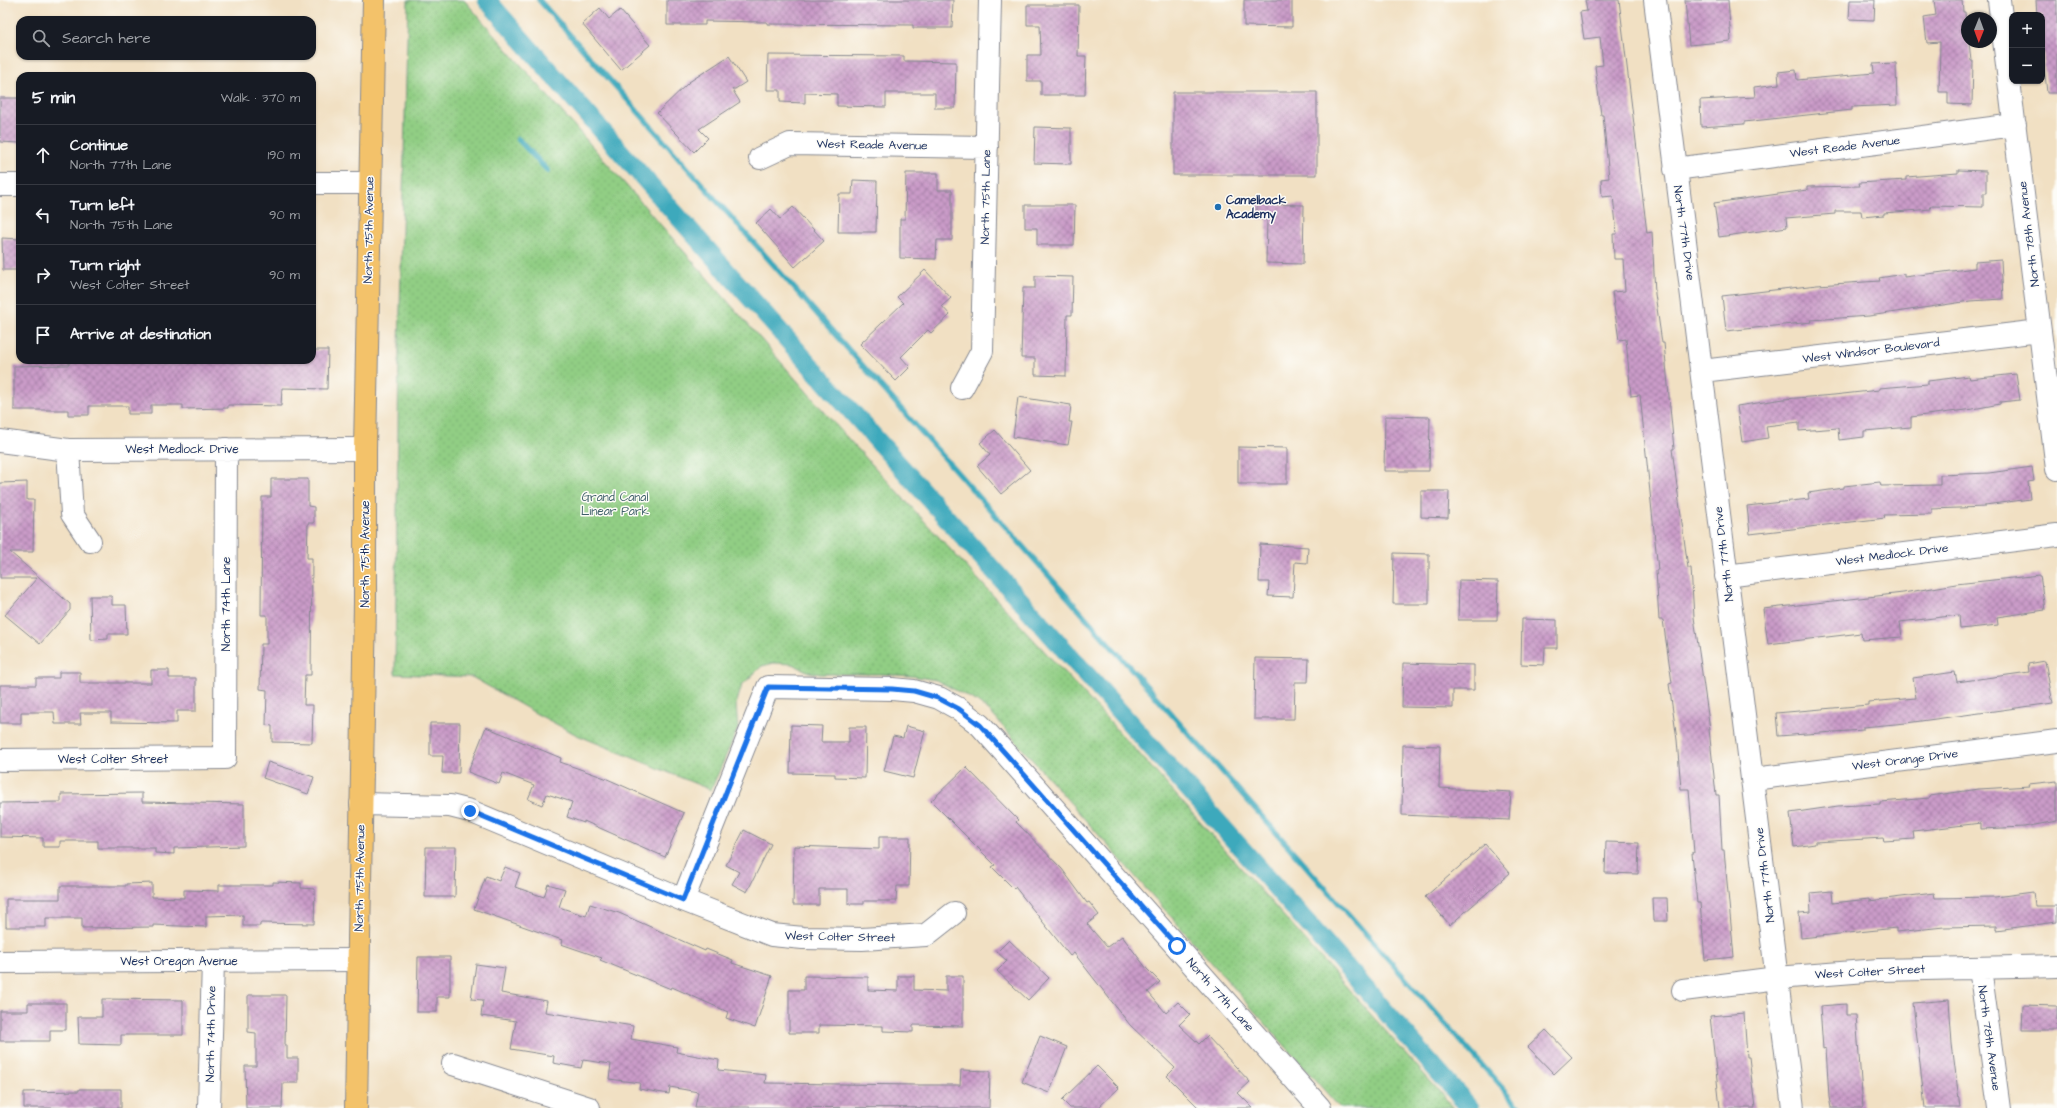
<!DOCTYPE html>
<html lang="en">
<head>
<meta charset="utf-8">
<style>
  body { margin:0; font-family:"Architects Daughter",sans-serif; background:#20242c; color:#f1f3f6 }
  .controls { position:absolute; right:12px; top:12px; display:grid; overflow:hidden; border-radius:8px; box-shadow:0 1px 3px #0004 }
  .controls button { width:36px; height:36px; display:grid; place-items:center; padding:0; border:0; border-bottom:1px solid #363941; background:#171b24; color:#f1f3f6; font:20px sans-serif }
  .compass { position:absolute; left:1961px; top:12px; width:36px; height:36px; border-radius:50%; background:#171b24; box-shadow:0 1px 3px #0004; rotate:181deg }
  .stop { position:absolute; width:12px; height:12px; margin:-9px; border:3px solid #1a73e8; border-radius:50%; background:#fff }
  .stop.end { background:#1a73e8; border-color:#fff; box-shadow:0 1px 4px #0008 }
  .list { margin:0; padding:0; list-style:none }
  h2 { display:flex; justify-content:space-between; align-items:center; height:52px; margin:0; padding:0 16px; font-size:17px }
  h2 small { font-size:13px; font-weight:400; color:#9ea1a6 }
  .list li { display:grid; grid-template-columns:26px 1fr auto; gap:12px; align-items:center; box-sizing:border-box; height:60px; padding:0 16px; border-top:1px solid #363941 }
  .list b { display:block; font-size:15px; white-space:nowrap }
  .list p { margin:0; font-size:13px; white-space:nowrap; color:#9ea1a6 }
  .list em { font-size:13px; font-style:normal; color:#9ea1a6 }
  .icon { flex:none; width:22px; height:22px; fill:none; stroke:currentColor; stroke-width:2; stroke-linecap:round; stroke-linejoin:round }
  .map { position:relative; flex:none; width:2057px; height:1108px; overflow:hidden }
  .search { position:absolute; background:#171b24; box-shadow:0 1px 3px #0004; left:16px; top:16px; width:300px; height:44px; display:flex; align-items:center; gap:10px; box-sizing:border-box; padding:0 14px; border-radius:12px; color:#9ea1a6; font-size:15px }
  .panel { position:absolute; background:#171b24; box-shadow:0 1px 3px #0004; left:16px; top:72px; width:300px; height:292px; border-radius:12px }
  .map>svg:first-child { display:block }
</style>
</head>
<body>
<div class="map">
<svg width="2057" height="1108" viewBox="0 0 2057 1108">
  <defs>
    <pattern id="park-dots" width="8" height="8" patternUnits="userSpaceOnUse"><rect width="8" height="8" fill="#91ce84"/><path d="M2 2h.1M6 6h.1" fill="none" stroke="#7cb174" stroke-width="1.8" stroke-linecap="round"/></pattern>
    <pattern id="building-cross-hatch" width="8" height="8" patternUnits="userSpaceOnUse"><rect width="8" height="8" fill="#ca9bc8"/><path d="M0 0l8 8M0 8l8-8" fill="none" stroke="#a37fa6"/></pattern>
  </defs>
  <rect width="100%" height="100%" fill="#fdfcf7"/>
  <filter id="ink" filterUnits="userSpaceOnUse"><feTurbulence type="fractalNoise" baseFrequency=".025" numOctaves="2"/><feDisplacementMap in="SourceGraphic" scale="8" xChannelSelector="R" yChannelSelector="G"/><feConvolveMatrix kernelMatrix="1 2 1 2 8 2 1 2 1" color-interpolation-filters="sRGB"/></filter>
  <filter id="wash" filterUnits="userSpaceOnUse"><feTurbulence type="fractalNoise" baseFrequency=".012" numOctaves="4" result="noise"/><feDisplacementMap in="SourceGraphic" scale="16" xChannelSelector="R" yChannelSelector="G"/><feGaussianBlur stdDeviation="0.9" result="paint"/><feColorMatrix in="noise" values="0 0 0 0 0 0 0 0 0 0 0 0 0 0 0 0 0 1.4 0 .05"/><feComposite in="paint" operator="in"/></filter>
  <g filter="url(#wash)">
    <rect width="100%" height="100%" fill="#f1e0c3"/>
    <!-- park -->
    <path fill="url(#park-dots)" stroke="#567e71" d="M 408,0 L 464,0 L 843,433 L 1144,759 L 1454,1108 L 1340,1108 L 990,712 L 976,701 L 936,680 L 911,676 L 880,674 L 820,674 L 809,672 L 792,664 L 774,663 L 762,666 L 742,685 L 736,705 L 738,728 L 711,790 L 577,735 L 537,714 L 472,677 L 395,674 L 399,347 Z"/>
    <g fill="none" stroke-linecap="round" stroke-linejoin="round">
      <!-- stream -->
      <path stroke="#3da9bc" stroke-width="5.5" d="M 539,0 L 1520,1108
        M 518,139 L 548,171"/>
      <!-- canal -->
      <path stroke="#3da9bc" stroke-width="19" d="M 487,0 C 812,372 1146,736 1470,1108"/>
    </g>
    <g id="blocks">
      <!-- building -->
      <path fill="url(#building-cross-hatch)" d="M 667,0 L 953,0 L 952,28 L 913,28 L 913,25 L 767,24 L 767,22 L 705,21 L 705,25 L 667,25 Z
        M 1244,0 L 1292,0 L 1292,27 L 1244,26 Z
        M 1585,0 L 1619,0 L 1647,233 L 1652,232 L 1655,294 L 1662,343 L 1664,343 L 1674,449 L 1672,449 L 1688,568 L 1691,568 L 1694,617 L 1710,729 L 1709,729 L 1716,795 L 1719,795 L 1722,850 L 1724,850 L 1734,957 L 1705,960 L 1700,903 L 1697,903 L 1692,853 L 1694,853 L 1689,789 L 1681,789 L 1677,740 L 1669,684 L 1672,683 L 1663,620 L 1659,620 L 1656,570 L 1658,570 L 1640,395 L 1631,396 L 1626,339 L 1619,340 L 1612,292 L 1625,291 L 1623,259 L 1614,259 L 1613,234 L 1617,234 L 1613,196 L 1602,197 L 1601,179 L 1609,178 L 1603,115 L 1601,115 L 1595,66 L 1603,65 L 1600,37 L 1584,39 L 1580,12 L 1587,11 Z
        M 1685,0 L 1728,0 L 1731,41 L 1689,45 Z
        M 1850,0 L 1875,0 L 1874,20 L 1849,19 Z
        M 1934,0 L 1962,0 L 1963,12 L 1965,12 L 1967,42 L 1969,42 L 1971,61 L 1973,61 L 1972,105 L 1948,104 L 1948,92 L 1939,92 L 1940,42 L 1927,43 L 1924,17 L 1936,15 Z
        M 2036,0 L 2057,0 L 2057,93 L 2047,93 L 2042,45 L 2042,15 L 2037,15 Z
        M 1027,5 L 1079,5 L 1078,56 L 1086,56 L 1085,95 L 1041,95 L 1041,81 L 1027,81 L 1027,55 L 1041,55 L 1040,25 L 1027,25 Z
        M 600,8 L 609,19 L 620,10 L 650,45 L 621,70 L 582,24 Z
        M 768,55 L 904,56 L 904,61 L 956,62 L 955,108 L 935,108 L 935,93 L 886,93 L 886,107 L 837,106 L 837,94 L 805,93 L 805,103 L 780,102 L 780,90 L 767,90 Z
        M 729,56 L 746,82 L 735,89 L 732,89 L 740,102 L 699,129 L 708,138 L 694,152 L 657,113 L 689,82 Z
        M 1896,63 L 1897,105 L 1852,107 L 1852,110 L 1744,122 L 1744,124 L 1701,127 L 1700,100 L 1755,97 L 1754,87 L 1779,84 L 1778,72 L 1796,70 L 1797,80 L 1874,73 L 1873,64 Z
        M 1173,92 L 1317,92 L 1317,175 L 1173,175 Z
        M 0,98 L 20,98 L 20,143 L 0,142 Z
        M 1035,127 L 1071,128 L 1071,164 L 1034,163 Z
        M 1958,170 L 1986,171 L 1986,193 L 1983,193 L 1983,207 L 1930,206 L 1931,209 L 1884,213 L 1884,215 L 1862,217 L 1861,211 L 1835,211 L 1835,214 L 1786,218 L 1787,227 L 1719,237 L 1714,203 L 1807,190 L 1807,187 L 1860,186 L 1859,183 L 1906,180 L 1906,177 L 1958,173 Z
        M 906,173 L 938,173 L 938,190 L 952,190 L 952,240 L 937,240 L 936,259 L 900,258 L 900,219 L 905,219 Z
        M 853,180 L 877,181 L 876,232 L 838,232 L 839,194 L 852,194 Z
        M 1257,204 L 1304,205 L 1303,264 L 1266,263 L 1267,219 L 1257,219 Z
        M 1025,205 L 1075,205 L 1074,245 L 1037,245 L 1037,228 L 1025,228 Z
        M 793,207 L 824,241 L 795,267 L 756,223 L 771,209 L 780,219 Z
        M 2,238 L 20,239 L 20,270 L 3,270 Z
        M 2001,260 L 2003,299 L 1970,301 L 1869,316 L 1811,320 L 1812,322 L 1726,331 L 1722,296 L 1817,285 L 1880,281 L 1879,278 L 1904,274 L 1904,277 L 1975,268 L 1975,262 Z
        M 925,270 L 951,298 L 942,306 L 950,315 L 931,333 L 928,330 L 901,357 L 910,367 L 896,381 L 860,344 L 903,303 L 897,297 Z
        M 1035,276 L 1073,277 L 1072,315 L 1067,315 L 1066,376 L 1035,375 L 1035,358 L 1021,358 L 1023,288 L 1035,288 Z
        M 312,350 L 328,350 L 327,389 L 282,388 L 281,406 L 228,405 L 228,408 L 183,409 L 183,405 L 151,405 L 151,414 L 128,414 L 128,406 L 89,406 L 89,415 L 68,415 L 68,410 L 14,410 L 14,366 L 69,365 L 69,360 L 228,360 L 228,362 L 274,363 L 274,360 L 312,360 Z
        M 2016,374 L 2020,400 L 2000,402 L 2000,404 L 1973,409 L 1911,417 L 1911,427 L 1864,431 L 1864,437 L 1839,440 L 1838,428 L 1799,431 L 1799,422 L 1766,426 L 1768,438 L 1742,442 L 1737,406 L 1784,399 L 1834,395 L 1879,390 L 1879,388 L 1928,384 L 1928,381 L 1969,376 L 1970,379 Z
        M 1018,397 L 1071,405 L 1069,422 L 1072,422 L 1068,445 L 1013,437 Z
        M 1385,416 L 1430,417 L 1429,471 L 1384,471 Z
        M 995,430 L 1030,470 L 1001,494 L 977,466 L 990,455 L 980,443 Z
        M 1238,447 L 1287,448 L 1287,484 L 1238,484 Z
        M 2032,467 L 2034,481 L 2028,482 L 2030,499 L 1985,505 L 1985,507 L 1932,509 L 1932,514 L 1884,515 L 1885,518 L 1750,534 L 1747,506 L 1809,499 L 1808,493 L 1844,488 L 1844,486 L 1880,482 L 1881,486 L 1940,485 L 1940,475 L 1989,473 Z
        M 271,479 L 308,479 L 308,506 L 314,507 L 314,523 L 308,523 L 307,558 L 312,558 L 311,675 L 305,675 L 304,705 L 313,705 L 312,743 L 272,742 L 272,726 L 266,725 L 267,690 L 260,689 L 261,644 L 267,644 L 267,615 L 261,615 L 262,497 L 271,497 Z
        M 27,482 L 27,500 L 34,500 L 33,552 L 10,552 L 70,604 L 70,610 L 40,644 L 5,615 L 37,578 L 0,578 L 0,483 Z
        M 1421,491 L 1449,491 L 1448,518 L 1421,517 Z
        M 1260,544 L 1308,547 L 1307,563 L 1295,562 L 1293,597 L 1268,596 L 1269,582 L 1259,582 Z
        M 1394,553 L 1429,554 L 1429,604 L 1393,604 Z
        M 2040,575 L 2045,610 L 1997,617 L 1998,625 L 1960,629 L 1959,615 L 1900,622 L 1902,637 L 1862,640 L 1861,633 L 1768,644 L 1763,609 L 1903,593 L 1956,584 Z
        M 1459,580 L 1498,581 L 1497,620 L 1458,620 Z
        M 90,596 L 112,596 L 112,605 L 126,605 L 127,634 L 108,634 L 108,639 L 91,640 Z
        M 1522,619 L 1557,620 L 1557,648 L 1545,648 L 1544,665 L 1521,664 Z
        M 1255,658 L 1309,659 L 1308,682 L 1295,682 L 1294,719 L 1254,719 Z
        M 2045,661 L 2053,703 L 1906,723 L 1863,727 L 1863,730 L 1778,736 L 1776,713 L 1868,705 L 1868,702 L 1916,698 L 1913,678 L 1955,672 L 1957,682 L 2029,672 L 2028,664 Z
        M 1403,663 L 1474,665 L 1474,690 L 1453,690 L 1453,708 L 1402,707 Z
        M 151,670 L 169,670 L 169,678 L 196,678 L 196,711 L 177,711 L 177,723 L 111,722 L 111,713 L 80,713 L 81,724 L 55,724 L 54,712 L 21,712 L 21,723 L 0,723 L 0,685 L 36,685 L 36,678 L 59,678 L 59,672 L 80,672 L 80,683 L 151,683 Z
        M 430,723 L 460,723 L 459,773 L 442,773 L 443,756 L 430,756 Z
        M 791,725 L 822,726 L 821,742 L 849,742 L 849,727 L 866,727 L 865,778 L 835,777 L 835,774 L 790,773 Z
        M 906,726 L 925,731 L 913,778 L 884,771 L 893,736 L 903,738 Z
        M 486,727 L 561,758 L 560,762 L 605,778 L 684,813 L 665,857 L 584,821 L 584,823 L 567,817 L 572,802 L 547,794 L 542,805 L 528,799 L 534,785 L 503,773 L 499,784 L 468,772 Z
        M 1403,745 L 1440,746 L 1439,788 L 1511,792 L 1509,820 L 1402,815 Z
        M 268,762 L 314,777 L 308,794 L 263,778 Z
        M 966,767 L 1018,820 L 1016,822 L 1062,869 L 1087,903 L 1089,902 L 1099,915 L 1087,924 L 1107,947 L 1122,936 L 1147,969 L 1160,982 L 1148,992 L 1166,1013 L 1178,1002 L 1190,1014 L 1179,1025 L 1199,1044 L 1207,1036 L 1250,1082 L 1238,1093 L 1253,1108 L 1199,1108 L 1167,1076 L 1175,1068 L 1130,1025 L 1074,953 L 1070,956 L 1015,887 L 1014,889 L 992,867 L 995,865 L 931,801 Z
        M 2057,781 L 2057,821 L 2024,827 L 1981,829 L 1981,823 L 1913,831 L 1914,839 L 1884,841 L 1883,838 L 1815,842 L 1815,844 L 1794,847 L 1790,813 L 1838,806 L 1880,804 L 1880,802 L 1930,798 L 1930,796 L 1979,789 L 2030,786 L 2029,784 Z
        M 142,793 L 142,802 L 244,804 L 244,846 L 174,848 L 174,854 L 155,853 L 155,848 L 98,848 L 98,841 L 60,841 L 60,847 L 43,847 L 43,838 L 0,837 L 0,803 L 61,802 L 61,794 Z
        M 744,830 L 771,844 L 747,892 L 732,884 L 739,872 L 726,865 Z
        M 879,837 L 910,837 L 909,886 L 897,886 L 896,901 L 864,901 L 864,904 L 848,904 L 848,889 L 819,889 L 819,905 L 793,905 L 794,846 L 879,849 Z
        M 1606,842 L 1639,843 L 1638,874 L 1605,873 Z
        M 1485,844 L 1510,873 L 1450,925 L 1425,897 Z
        M 426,847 L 456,847 L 455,897 L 425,897 Z
        M 505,867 L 520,873 L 515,887 L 544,897 L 548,884 L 565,889 L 559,907 L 586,916 L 590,904 L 619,913 L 705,951 L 706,949 L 733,960 L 732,963 L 772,976 L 755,1028 L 726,1018 L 728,1012 L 672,987 L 671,989 L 600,960 L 602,958 L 561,944 L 562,940 L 474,909 L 486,876 L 499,881 Z
        M 273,882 L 301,883 L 301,888 L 315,889 L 314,924 L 260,923 L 260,926 L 243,926 L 243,915 L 206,916 L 206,927 L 153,925 L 153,927 L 82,928 L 82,918 L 46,918 L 46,927 L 6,927 L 6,899 L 60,899 L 60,886 L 126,886 L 126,884 L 152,883 L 152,897 L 184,898 L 184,890 L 219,891 L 219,885 L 273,885 Z
        M 1832,891 L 1833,903 L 1869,899 L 1869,901 L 1934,893 L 1935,898 L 1995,897 L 2033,892 L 2035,906 L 2057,906 L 2057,922 L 1996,930 L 1996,926 L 1944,927 L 1896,932 L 1896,928 L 1801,938 L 1799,913 L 1811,912 L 1810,893 Z
        M 1652,898 L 1667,898 L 1668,921 L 1653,921 Z
        M 1009,940 L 1049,978 L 1028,1000 L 997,971 L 1007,961 L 997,952 Z
        M 418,957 L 450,957 L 450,997 L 437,997 L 437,1012 L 417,1012 Z
        M 476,964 L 505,968 L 501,993 L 547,1001 L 545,1012 L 633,1026 L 631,1039 L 677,1047 L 676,1052 L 719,1060 L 718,1070 L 766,1075 L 765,1083 L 916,1085 L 960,1085 L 961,1070 L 990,1071 L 989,1108 L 695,1107 L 698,1092 L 670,1087 L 669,1094 L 639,1089 L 640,1083 L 609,1079 L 611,1064 L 583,1060 L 581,1068 L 553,1063 L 554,1056 L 511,1049 L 516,1021 L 481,1016 L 483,1000 L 471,999 Z
        M 804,976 L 868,977 L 868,990 L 898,991 L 898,976 L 914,976 L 914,990 L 946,991 L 946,976 L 963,976 L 963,1026 L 913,1025 L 913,1032 L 883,1031 L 883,1026 L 819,1025 L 819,1033 L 789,1033 L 789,990 L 804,990 Z
        M 248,995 L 286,995 L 285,1045 L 287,1045 L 287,1058 L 298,1058 L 298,1083 L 283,1083 L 282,1108 L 246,1108 L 245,1066 L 256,1066 L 256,1033 L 248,1032 Z
        M 102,999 L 183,1000 L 183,1035 L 121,1035 L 121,1045 L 79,1044 L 78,1017 L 102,1017 Z
        M 1949,1000 L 1952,1044 L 1960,1108 L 1925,1108 L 1913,1003 Z
        M 28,1003 L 66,1003 L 66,1030 L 50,1030 L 50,1041 L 0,1041 L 0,1011 L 28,1011 Z
        M 1846,1004 L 1846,1015 L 1856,1015 L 1863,1108 L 1831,1108 L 1829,1097 L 1826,1048 L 1823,1049 L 1820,1006 Z
        M 2023,1005 L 2057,1006 L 2057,1030 L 2022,1030 Z
        M 1744,1013 L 1747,1057 L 1749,1057 L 1755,1108 L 1720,1108 L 1710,1016 Z
        M 1546,1030 L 1572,1057 L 1554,1074 L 1528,1047 Z
        M 1040,1036 L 1067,1047 L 1049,1093 L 1022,1082 Z
        M 1097,1066 L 1119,1088 L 1098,1108 L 1070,1108 L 1062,1100 Z
        M 79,1089 L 121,1089 L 121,1108 L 24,1108 L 24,1092 L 79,1091 Z"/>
    </g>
  </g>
  <g filter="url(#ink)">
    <use href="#blocks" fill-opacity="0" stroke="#868890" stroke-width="1"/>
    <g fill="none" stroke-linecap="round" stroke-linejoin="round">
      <!-- minor casing -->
      <g stroke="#868890" stroke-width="24">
        <path id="minor" d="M 1655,0 L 1793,1108
          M 1999,0 L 2057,469
          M 760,158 L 790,144 L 987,147
          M 1675,169 L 2015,125
          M 312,183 L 369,183
          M 0,185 L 20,185
          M 1702,371 L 2040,331
          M 962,388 L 982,351 L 990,0
          M 0,441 L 68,450 L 365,449
          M 68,450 L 72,514 L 90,541
          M 1726,576 L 2057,535
          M 0,760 L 225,758 L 226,449
          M 1753,779 L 2057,741
          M 361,804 L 450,806 L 470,811 L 683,900 L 772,935 L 803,938 L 862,939 L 926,935 L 954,913
          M 683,900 L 768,687 L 892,689 L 914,691 L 939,698 L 959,709 L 980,725 L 1320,1108
          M 0,962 L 358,960
          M 1980,968 L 1999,1108
          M 1683,990 L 1777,978 L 1879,970 L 2057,966
          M 453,1064 L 589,1108
          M 209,1108 L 213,961"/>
      </g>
      <!-- major casing -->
      <g stroke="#868890" stroke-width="24">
        <path id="major" d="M 356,1108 L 365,603 L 365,449 L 374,0"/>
      </g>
      <!-- minor -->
      <use href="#minor" stroke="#fff" stroke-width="22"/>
      <!-- major -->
      <use href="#major" stroke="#f3c26a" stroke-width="22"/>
    </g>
  </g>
  <g fill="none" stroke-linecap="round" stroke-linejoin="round" filter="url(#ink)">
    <!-- route -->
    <path stroke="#1a73e8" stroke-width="5" d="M 470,811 L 683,900 L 768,687 L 892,689 L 914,691 L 938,698 L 959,709 L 980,725 L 1177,946"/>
  </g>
  <!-- markers -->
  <circle fill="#1f6fb2" stroke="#fdfcf7" stroke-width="1.5" cx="1218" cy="207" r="4"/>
  <g text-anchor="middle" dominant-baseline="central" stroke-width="3" stroke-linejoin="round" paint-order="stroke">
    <!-- street labels -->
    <g font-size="12" fill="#1b2f5e" stroke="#fdfcf7">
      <text transform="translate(872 145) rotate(1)">West Reade Avenue</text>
      <text transform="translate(1845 147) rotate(-7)">West Reade Avenue</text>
      <text transform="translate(986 197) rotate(-89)">North 75th Lane</text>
      <text transform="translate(369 230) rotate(-89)">North 75th Avenue</text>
      <text transform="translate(1684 233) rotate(82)">North 77th Drive</text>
      <text transform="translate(2029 234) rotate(-97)">North 78th Avenue</text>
      <text transform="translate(1871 351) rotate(-7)">West Windsor Boulevard</text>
      <text x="182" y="449">West Medlock Drive</text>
      <text transform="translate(365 554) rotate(-90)">North 75th Avenue</text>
      <text transform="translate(1724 554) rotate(-97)">North 77th Drive</text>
      <text transform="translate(1892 555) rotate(-7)">West Medlock Drive</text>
      <text transform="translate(226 604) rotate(-90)">North 74th Lane</text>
      <text x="113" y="759">West Colter Street</text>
      <text transform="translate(1905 760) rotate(-7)">West Orange Drive</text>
      <text transform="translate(1765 875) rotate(-97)">North 77th Drive</text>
      <text transform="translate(360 878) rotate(-89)">North 75th Avenue</text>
      <text transform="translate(840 937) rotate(1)">West Colter Street</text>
      <text x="179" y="961">West Oregon Avenue</text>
      <text transform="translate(1870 972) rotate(-3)">West Colter Street</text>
      <text transform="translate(1220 995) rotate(48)">North 77th Lane</text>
      <text transform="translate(211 1034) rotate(-89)">North 74th Drive</text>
      <text transform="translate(1989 1038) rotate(82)">North 78th Avenue</text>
    </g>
    <!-- poi labels -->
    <g font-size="12" font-weight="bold" fill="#1b2f5e" stroke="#fdfcf7" text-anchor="start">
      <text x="1226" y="200">Camelback<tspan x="1226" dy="14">Academy</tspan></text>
    </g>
    <!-- park labels -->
    <g font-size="12" fill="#3e5f69" stroke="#fdfcf7">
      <text x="615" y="497">Grand Canal<tspan x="615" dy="14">Linear Park</tspan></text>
    </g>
  </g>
</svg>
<div class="controls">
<button>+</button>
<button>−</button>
</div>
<svg class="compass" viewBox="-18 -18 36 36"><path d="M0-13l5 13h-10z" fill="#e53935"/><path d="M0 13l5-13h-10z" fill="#9ea1a6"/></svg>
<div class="stop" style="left:1177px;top:946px"></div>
<div class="stop end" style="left:470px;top:811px"></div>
<div class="search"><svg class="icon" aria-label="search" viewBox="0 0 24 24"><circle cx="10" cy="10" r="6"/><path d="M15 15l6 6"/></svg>Search here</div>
<section class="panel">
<h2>5 min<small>Walk · 370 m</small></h2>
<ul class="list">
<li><svg class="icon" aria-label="ahead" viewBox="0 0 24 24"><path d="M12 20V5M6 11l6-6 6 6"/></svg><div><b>Continue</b><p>North 77th Lane</p></div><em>190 m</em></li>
<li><svg class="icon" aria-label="left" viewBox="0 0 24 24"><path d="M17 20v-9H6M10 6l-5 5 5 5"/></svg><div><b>Turn left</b><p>North 75th Lane</p></div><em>90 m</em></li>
<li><svg class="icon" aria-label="right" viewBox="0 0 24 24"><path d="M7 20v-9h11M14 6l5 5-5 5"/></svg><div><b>Turn right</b><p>West Colter Street</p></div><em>90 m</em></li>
<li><svg class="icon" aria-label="arrive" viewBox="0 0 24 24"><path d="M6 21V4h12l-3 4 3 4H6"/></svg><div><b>Arrive at destination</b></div></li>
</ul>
</section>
</div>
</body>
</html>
